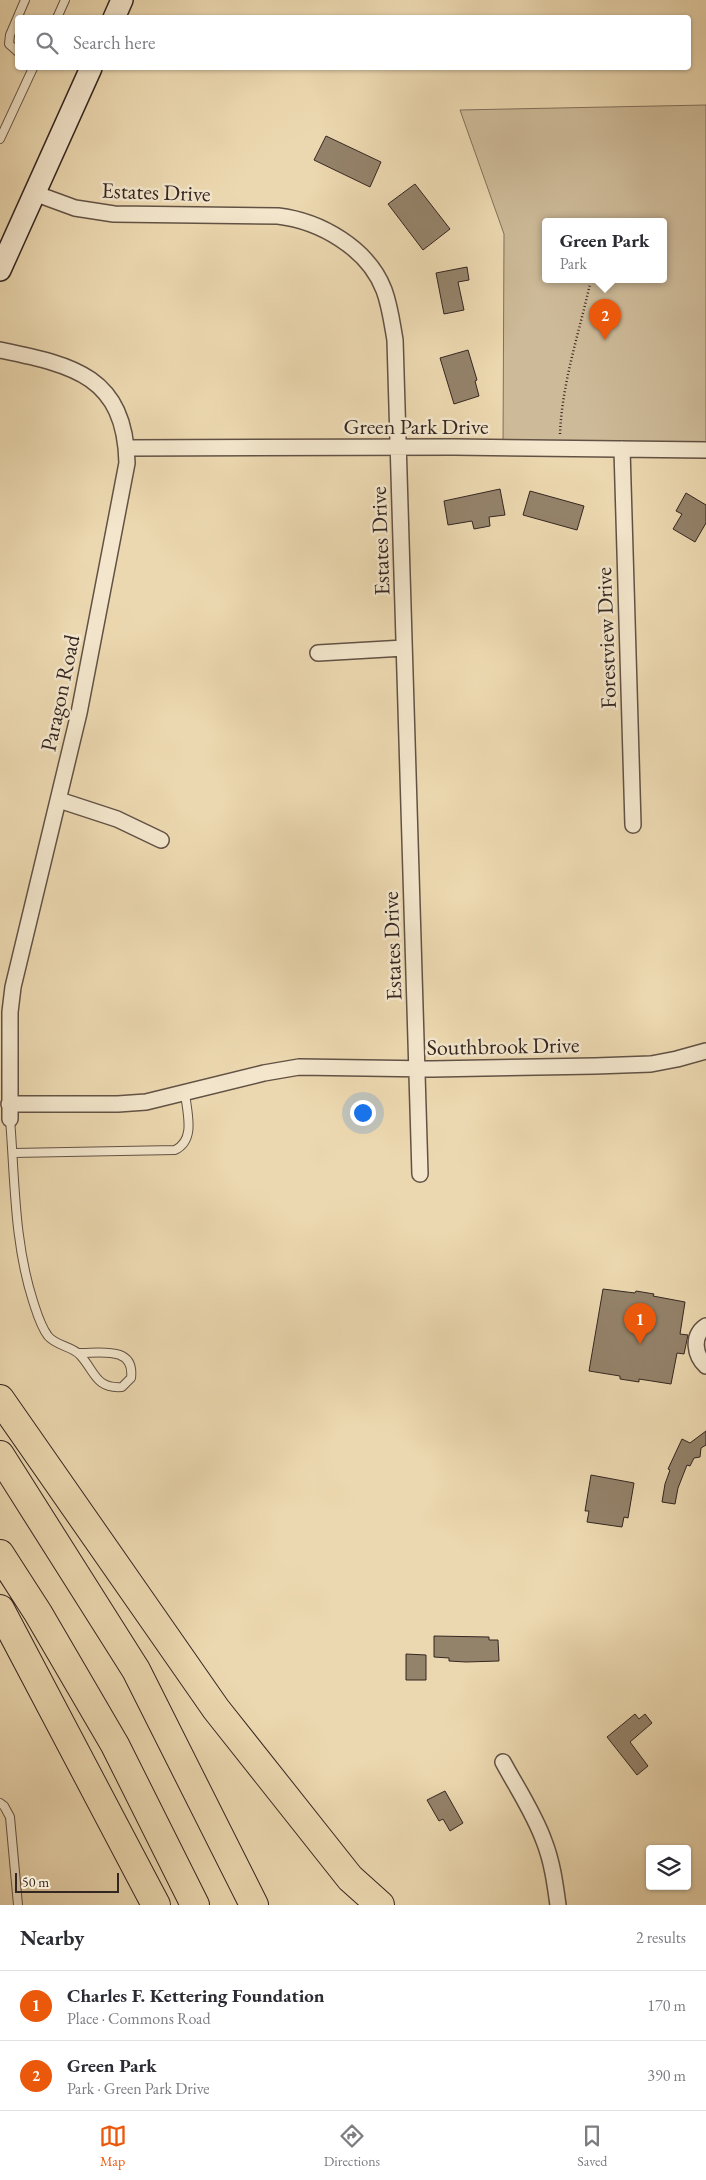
<!DOCTYPE html>
<html lang="en">
<head>
<meta charset="utf-8">
<style>
  body { margin:0; font-family:"EB Garamond",serif; background:#f2f2f3; color:#2b2b33 }
  .controls { position:absolute; right:15px; bottom:15px; display:grid; overflow:hidden; border-radius:5px; box-shadow:0 1px 4px #0004 }
  .controls button { width:45px; height:45px; display:grid; place-items:center; padding:0; border:0; border-bottom:1px solid #e1e1e2; background:#fff; color:#2b2b33; font:25px sans-serif }
  .scale { position:absolute; left:15px; bottom:12px; width:104px; box-sizing:border-box; padding-left:5px; border:2px solid #342621; border-top:0; font-size:14px; line-height:18px; white-space:nowrap; color:#342621; -webkit-text-stroke:4px #f3e6cc; paint-order:stroke }
  .you { position:absolute; left:362px; top:1112px; width:18px; height:18px; margin:-12px; border:4px solid #fff; border-radius:50%; background:#1a73e8; box-shadow:0 0 0 8px #1a73e833 }
  .badge { display:grid; place-items:center; width:32px; height:32px; border-radius:50%; background:#ea580c; color:#fff; font-size:16px; font-weight:700 }
  .pin { position:absolute; translate:-50% -41px; filter:drop-shadow(0 1px 2px #0008) }
  .pin::after { content:''; position:absolute; top:26px; width:18px; height:15px; background:inherit; clip-path:polygon(0 0,100% 0,50% 100%) }
  .popup { position:absolute; left:542px; top:218px; width:125px; height:65px; box-sizing:border-box; display:grid; place-content:center; border-radius:5px; background:#fff; filter:drop-shadow(0 1px 4px #0005); font-size:16px; white-space:nowrap; color:#7c7c81 }
  .popup b { font-size:19px; color:#2b2b33 }
  .popup::after { content:''; position:absolute; left:50%; top:100%; margin-left:-10px; border:10px solid transparent; border-top-color:#fff }
  .list { margin:0; padding:0; list-style:none }
  h2 { display:flex; justify-content:space-between; align-items:center; height:65px; margin:0; padding:0 20px; font-size:21px }
  h2 small { font-size:16px; font-weight:400; color:#7c7c81 }
  .list li { display:grid; grid-template-columns:32px 1fr auto; gap:15px; align-items:center; box-sizing:border-box; height:70px; padding:0 20px; border-top:1px solid #e1e1e2 }
  .list b { display:block; font-size:19px; white-space:nowrap }
  .list p { margin:0; font-size:16px; white-space:nowrap; color:#7c7c81 }
  .list em { font-size:16px; font-style:normal; color:#7c7c81 }
  .icon { flex:none; width:28px; height:28px; fill:none; stroke:currentColor; stroke-width:2; stroke-linecap:round; stroke-linejoin:round }
  .map { position:relative; flex:none; width:706px; height:1905px; overflow:hidden }
  .search { position:absolute; background:#fff; box-shadow:0 1px 4px #0004; left:15px; right:15px; top:15px; height:55px; display:flex; align-items:center; gap:12px; box-sizing:border-box; padding:0 18px; border-radius:5px; color:#7c7c81; font-size:19px }
  .sheet { height:205px; background:#fff }
  nav { display:flex; justify-content:space-around; align-items:center; box-sizing:border-box; height:70px; border-top:1px solid #e1e1e2; background:#fff; font-size:14px; color:#7c7c81 }
  nav a { display:grid; justify-items:center; gap:2px }
  nav .on { color:#ea580c }
  .map>svg:first-child { display:block }
</style>
</head>
<body>
<div class="map">
<svg width="706" height="1905" viewBox="0 0 706 1905">
  <rect width="100%" height="100%" fill="#ecd8b0"/>
  <filter id="stains"><feTurbulence type="fractalNoise" baseFrequency=".004" numOctaves="4"/><feColorMatrix values="0 0 0 0 .2 0 0 0 0 .09 0 0 0 0 .02 0 0 0 .5 -.17"/></filter>
  <radialGradient id="worn" r=".72"><stop offset=".6" stop-color="#630" stop-opacity="0"/><stop offset="1" stop-color="#630" stop-opacity=".3"/></radialGradient>
  <!-- green -->
  <path fill="#cdba98" stroke="#80705c" fill-rule="evenodd" d="M 706,105 L 706,450 L 503,447 L 504,234 L 460,110 ZM 546,221 L 664,221 L 664,279 L 546,279 Z"/>
  <!-- building -->
  <path fill="#94836b" stroke="#342621" d="M 326,136 L 381,162 L 370,187 L 314,160 Z
    M 415,184 L 450,229 L 423,250 L 388,204 Z
    M 467,267 L 469,280 L 458,282 L 464,310 L 444,314 L 436,273 Z
    M 468,350 L 477,380 L 475,381 L 479,396 L 454,404 L 440,358 Z
    M 500,489 L 505,515 L 489,517 L 490,526 L 474,529 L 472,521 L 448,525 L 444,501 Z
    M 530,491 L 584,506 L 577,530 L 523,515 Z
    M 686,493 L 706,505 L 706,523 L 695,542 L 673,529 L 682,514 L 676,511 Z
    M 603,1289 L 635,1293 L 636,1291 L 654,1294 L 653,1296 L 685,1302 L 680,1334 L 688,1335 L 684,1354 L 677,1353 L 671,1384 L 639,1379 L 639,1382 L 620,1379 L 620,1376 L 589,1371 Z
    M 706,1431 L 706,1445 L 701,1448 L 700,1457 L 694,1458 L 690,1466 L 687,1465 L 678,1488 L 675,1504 L 662,1502 L 665,1484 L 670,1470 L 668,1469 L 682,1439 L 690,1443 Z
    M 591,1475 L 634,1483 L 628,1518 L 624,1517 L 622,1527 L 587,1522 L 589,1511 L 585,1511 Z
    M 434,1636 L 489,1637 L 489,1640 L 498,1640 L 499,1661 L 466,1662 L 449,1661 L 449,1658 L 434,1657 Z
    M 406,1654 L 426,1655 L 426,1680 L 406,1680 Z
    M 635,1714 L 639,1719 L 645,1714 L 652,1723 L 630,1742 L 648,1766 L 637,1775 L 607,1737 Z
    M 445,1791 L 463,1823 L 450,1831 L 443,1819 L 439,1821 L 427,1800 Z"/>
  <g fill="none" stroke-linecap="round" stroke-linejoin="round">
    <!-- lane casing -->
    <g stroke="#625245" stroke-width="10">
      <path id="lane" d="M 57,18 L 65,0
        M 18,52 L 9,44 L 10,35 L 25,0
        M 0,139 L 33,68
        M 10,1119 C 15,1180 14,1242 33,1301 C 37,1313 40,1325 48,1336 C 56,1346 72,1346 80,1355 C 95,1371 95,1389 122,1387 L 131,1378 C 135,1346 101,1353 79,1353
        M 13,1153 L 175,1150 C 196,1140 187,1113 185,1093
        M 0,1803 L 4,1806 L 10,1817 L 18,1905"/>
    </g>
    <!-- street casing -->
    <g stroke="#625245" stroke-width="18">
      <path id="street" d="M 34,193 L 75,208 L 114,214 L 278,216 C 320,221 368,248 384,290 C 390,306 392,323 395,340 L 420,1174
        M 0,350 C 72,365 125,375 127,463 L 79,713 L 13,987 L 10,1012 L 10,1119
        M 127,448 L 454,447 L 706,450
        M 622,449 L 633,825
        M 318,653 L 404,648
        M 59,800 L 117,819 L 161,840
        M 9,1104 L 118,1104 L 146,1102 L 264,1073 L 299,1067 L 432,1069 L 595,1066 L 651,1064 L 677,1059 L 706,1051
        M 706,1326 C 691,1336 695,1356 706,1366
        M 503,1762 C 517,1788 534,1813 544,1841 C 552,1861 555,1883 558,1905"/>
    </g>
    <!-- secondary casing -->
    <g stroke="#342621" stroke-width="24">
      <path id="secondary" d="M 114,18 L 122,0
        M 0,270 L 91,68"/>
    </g>
    <!-- highway casing -->
    <g stroke="#342621" stroke-width="30">
      <path id="highway" d="M 0,1399 L 216,1709 L 350,1878 L 380,1905
        M 0,1455 L 136,1670 L 254,1905
        M 0,1554 L 38,1613 L 115,1745 L 195,1905
        M 0,1609 L 156,1905"/>
    </g>
    <!-- path -->
    <path stroke="#342621" stroke-width="2.5" stroke-dasharray="1 2.5" stroke-linecap="butt" d="M 560,434 C 562,383 579,333 590,284"/>
    <!-- lane -->
    <use href="#lane" stroke="#f3e6cc" stroke-width="8"/>
    <!-- street -->
    <use href="#street" stroke="#f3e6cc" stroke-width="15"/>
    <!-- secondary -->
    <use href="#secondary" stroke="#f3e6cc" stroke-width="21"/>
    <!-- highway -->
    <use href="#highway" stroke="#ecd8b0" stroke-width="28"/>
  </g>
  <g text-anchor="middle" dominant-baseline="central" stroke-width="5" stroke-linejoin="round" paint-order="stroke">
    <!-- street labels -->
    <g font-size="22" fill="#342621" stroke="#f3e6cc">
      <text transform="translate(156 192) rotate(2)">Estates Drive</text>
      <text x="416" y="426">Green Park Drive</text>
      <text transform="translate(380 541) rotate(-92)">Estates Drive</text>
      <text transform="translate(606 638) rotate(-92)">Forestview Drive</text>
      <text transform="translate(60 693) rotate(-78)">Paragon Road</text>
      <text transform="translate(392 946) rotate(-92)">Estates Drive</text>
      <text transform="translate(503 1046) rotate(-1)">Southbrook Drive</text>
    </g>
  </g>
  <rect width="100%" height="100%" filter="url(#stains)"/>
  <rect width="100%" height="100%" fill="url(#worn)"/>
</svg>
<div class="controls">
<button><svg class="icon" aria-label="layers" viewBox="0 0 24 24"><path d="M12 4l9 5-9 5-9-5zM3 14l9 5 9-5"/></svg></button>
</div>
<div class="scale">50 m</div>
<div class="you"></div>
<div class="pin badge" style="left:640px;top:1344px">1</div>
<div class="pin badge" style="left:605px;top:340px">2</div>
<div class="popup"><b>Green Park</b>Park</div>
<div class="search"><svg class="icon" aria-label="search" viewBox="0 0 24 24"><circle cx="10" cy="10" r="6"/><path d="M15 15l6 6"/></svg>Search here</div>
</div>
<section class="sheet">
<h2>Nearby<small>2 results</small></h2>
<ul class="list">
<li><span class="badge">1</span><div><b>Charles F. Kettering Foundation</b><p>Place · Commons Road</p></div><em>170 m</em></li>
<li><span class="badge">2</span><div><b>Green Park</b><p>Park · Green Park Drive</p></div><em>390 m</em></li>
</ul>
</section>
<nav>
<a class="on"><svg class="icon" aria-label="map" viewBox="0 0 24 24"><path d="M3 6l6-2 6 2 6-2v14l-6 2-6-2-6 2zM9 4v14M15 6v14"/></svg>Map</a>
<a><svg class="icon" aria-label="directions" viewBox="0 0 24 24"><path d="M12 3l9 9-9 9-9-9zM9 14v-3h6M13 9l2 2-2 2"/></svg>Directions</a>
<a><svg class="icon" aria-label="saved" viewBox="0 0 24 24"><path d="M7 4h10v16l-5-4-5 4z"/></svg>Saved</a>
</nav>
</body>
</html>
